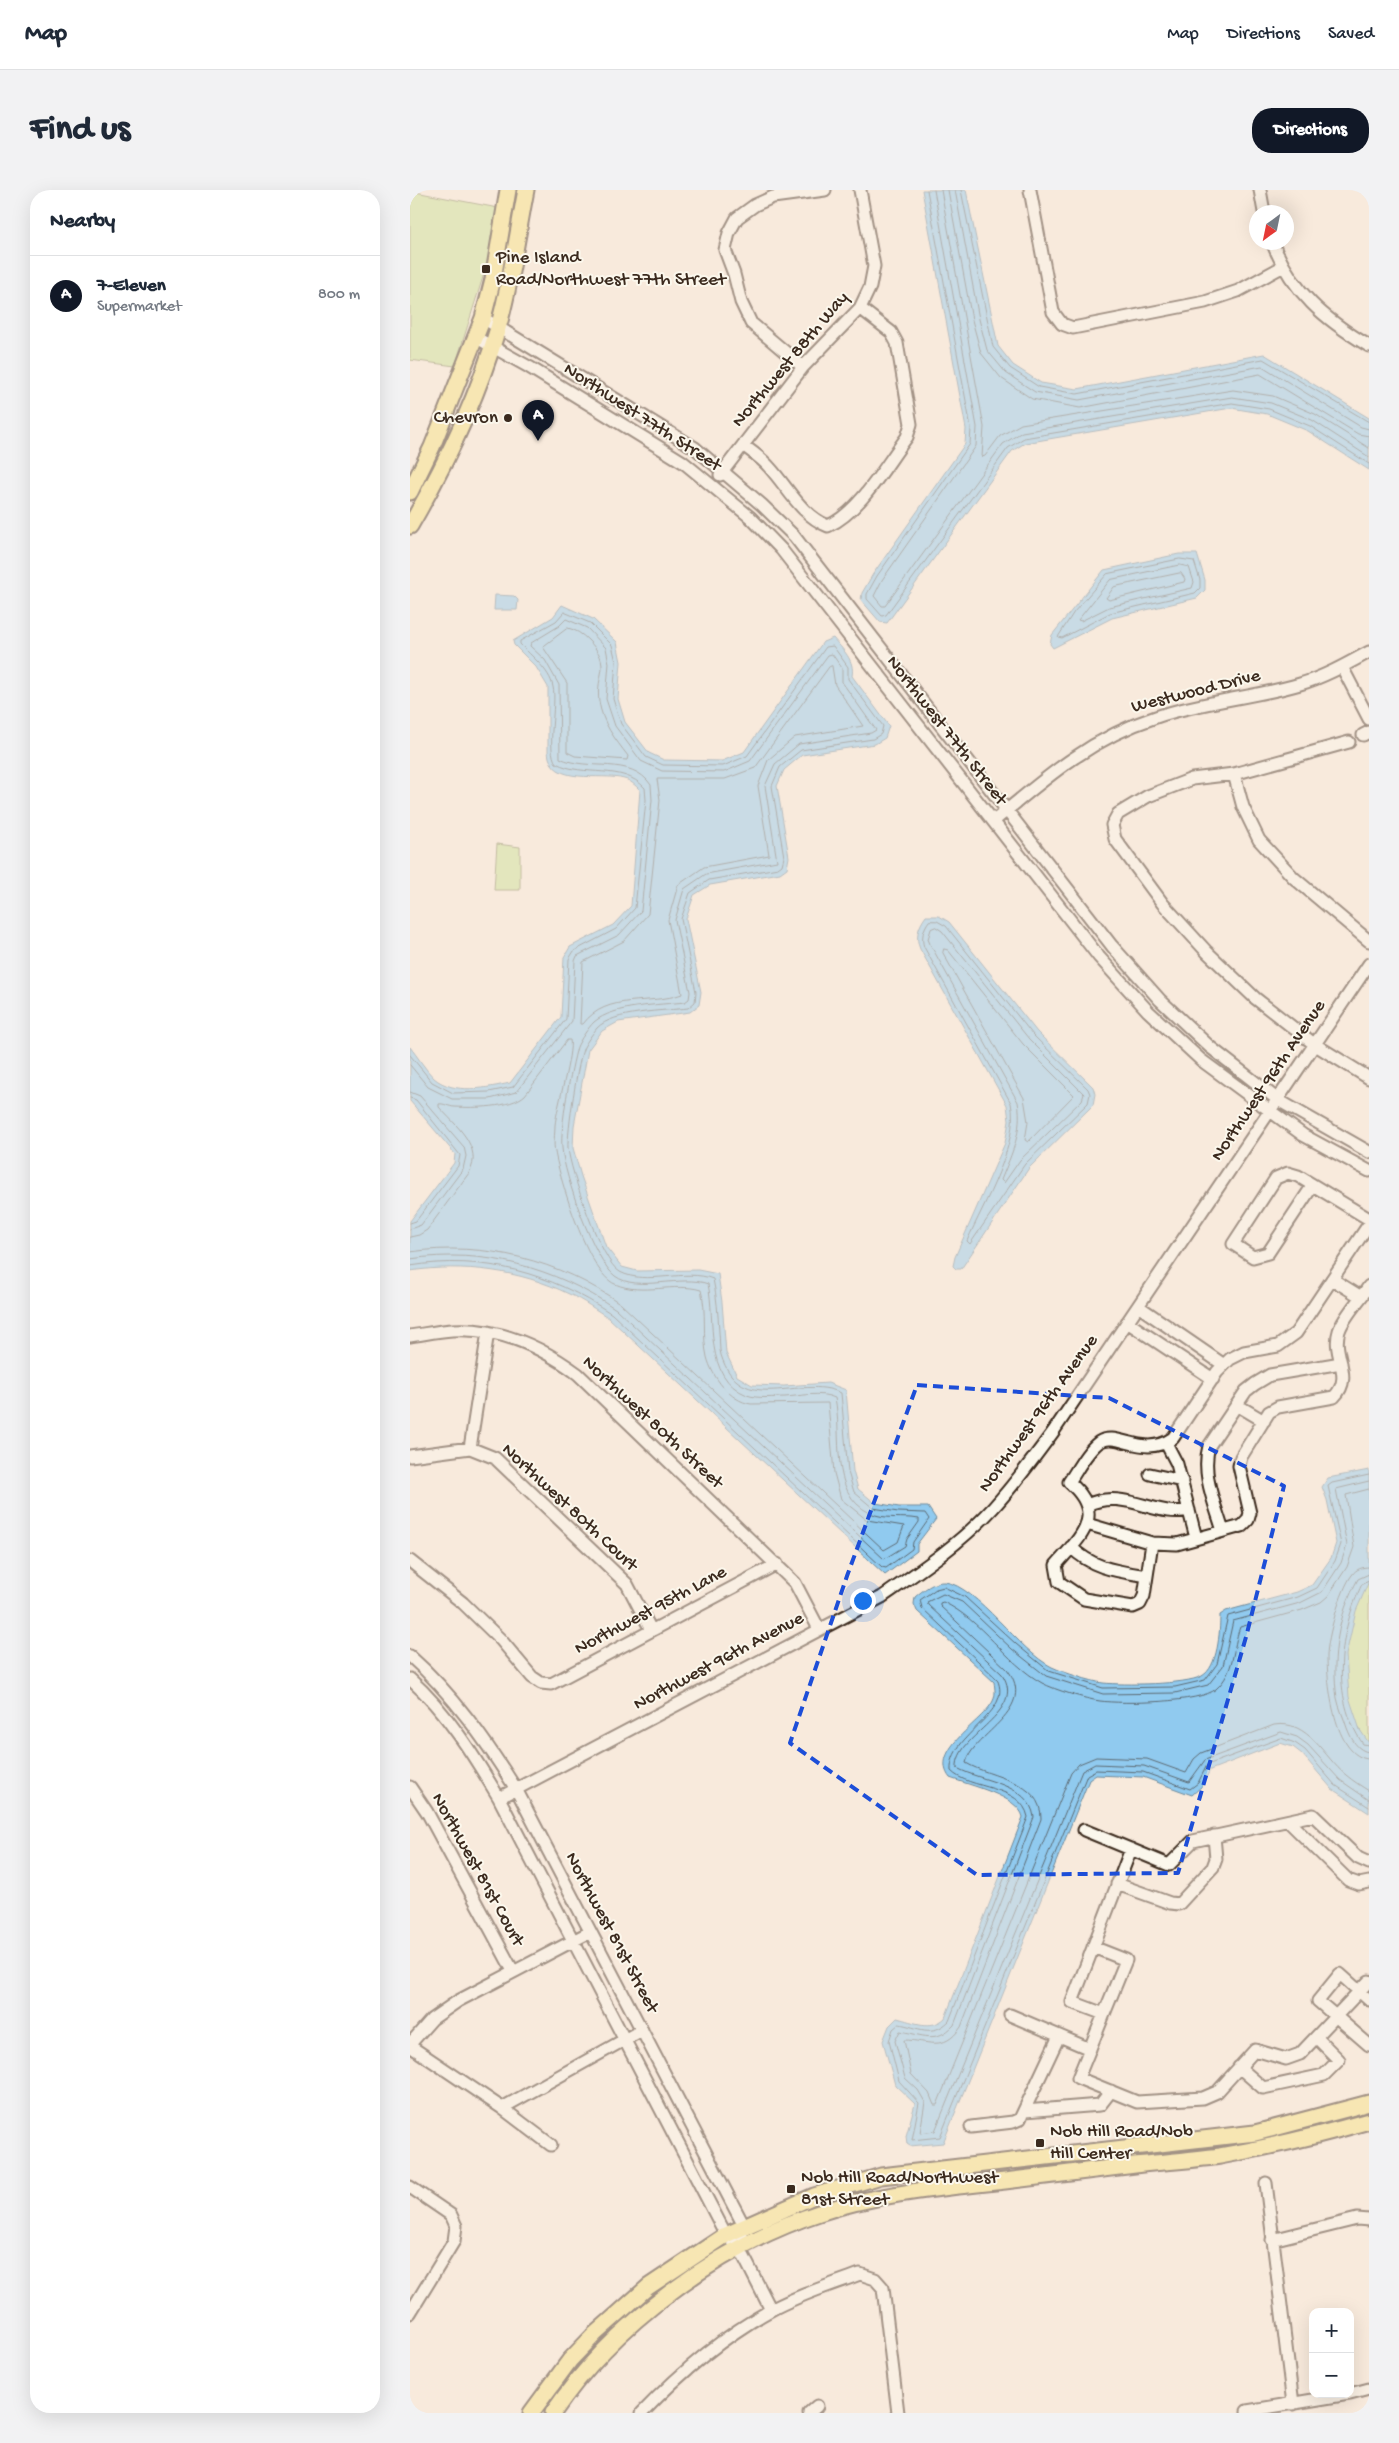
<!DOCTYPE html>
<html lang="en">
<head>
<meta charset="utf-8">
<style>
  body { margin:0; font-family:"Gochi Hand",sans-serif; background:#f2f2f3; color:#1f2937 }
  .controls { position:absolute; right:15px; bottom:15px; display:grid; overflow:hidden; border-radius:10px; box-shadow:0 5px 20px #0002 }
  .controls button { width:45px; height:45px; display:grid; place-items:center; padding:0; border:0; border-bottom:1px solid #e0e1e3; background:#fff; color:#1f2937; font:25px sans-serif }
  .compass { position:absolute; left:839px; top:15px; width:45px; height:45px; border-radius:50%; background:#fff; box-shadow:0 5px 20px #0002; rotate:213deg }
  .you { position:absolute; left:452px; top:1410px; width:18px; height:18px; margin:-12px; border:4px solid #fff; border-radius:50%; background:#1a73e8; box-shadow:0 0 0 8px #1a73e833 }
  .badge { display:grid; place-items:center; width:32px; height:32px; border-radius:50%; background:#111827; color:#fff; font-size:16px; font-weight:700 }
  .pin { position:absolute; translate:-50% -41px; filter:drop-shadow(0 1px 2px #0008) }
  .pin::after { content:''; position:absolute; top:26px; width:18px; height:15px; background:inherit; clip-path:polygon(0 0,100% 0,50% 100%) }
  .list { margin:0; padding:0; list-style:none }
  h2 { display:flex; justify-content:space-between; align-items:center; height:65px; margin:0; padding:0 20px; font-size:21px }
  h2 small { font-size:16px; font-weight:400; color:#747a83 }
  .list li { display:grid; grid-template-columns:32px 1fr auto; gap:15px; align-items:center; box-sizing:border-box; height:80px; padding:0 20px; border-top:1px solid #e0e1e3 }
  .list b { display:block; font-size:19px; white-space:nowrap }
  .list p { margin:0; font-size:16px; white-space:nowrap; color:#747a83 }
  .list em { font-size:16px; font-style:normal; color:#747a83 }
  .map { position:relative; flex:none; width:959px; height:2223px; overflow:hidden; border-radius:20px }
  header { display:flex; align-items:center; gap:30px; box-sizing:border-box; height:70px; padding:0 25px; background:#fff; border-bottom:1px solid #e0e1e3 }
  header strong { font-size:24px }
  nav { display:flex; gap:28px; margin-inline-start:auto; font-size:18px }
  .intro { display:flex; align-items:center; justify-content:space-between; box-sizing:border-box; height:120px; padding:0 30px }
  h1 { margin:0; font-size:35px }
  .button { padding:12px 22px; border-radius:20px; background:#111827; color:#fff; font-size:18px; font-weight:700 }
  main { display:flex; gap:30px; padding:0 30px }
  aside { flex:1; background:#fff; border-radius:20px; box-shadow:0 5px 20px #0002 }
  .map>svg:first-child { display:block }
</style>
</head>
<body>
<header>
<strong>Map</strong>
<nav><a>Map</a><a>Directions</a><a>Saved</a></nav>
</header>
<div class="intro"><h1>Find us</h1><a class="button">Directions</a></div>
<main>
<aside>
<h2>Nearby<small></small></h2>
<ul class="list">
<li><span class="badge">A</span><div><b>7-Eleven</b><p>Supermarket</p></div><em>800 m</em></li>
</ul>
</aside>
<div class="map">
<svg width="959" height="2223" viewBox="0 0 959 2223">
  <rect width="100%" height="100%" fill="#f8eadc"/>
  <filter id="ink" filterUnits="userSpaceOnUse"><feTurbulence type="fractalNoise" baseFrequency=".02" numOctaves="2"/><feDisplacementMap in="SourceGraphic" scale="10" xChannelSelector="R" yChannelSelector="G"/><feConvolveMatrix kernelMatrix="1 2 1 2 8 2 1 2 1" color-interpolation-filters="sRGB"/></filter>
  <g filter="url(#ink)">
    <!-- green -->
    <path fill="#cbe298" stroke="#83865b" d="M 0,1 L 88,18 L 77,74 L 45,176 L 0,170 Z
      M 87,654 L 110,657 L 110,700 L 84,700 Z
      M 959,1379 L 959,1560 L 931,1497 L 937,1425 Z"/>
    <!-- water -->
    <path fill="#90caef" stroke="#6e8a9b" d="M 512,0 L 556,0 L 588,156 L 603,175 L 631,193 L 667,199 L 854,164 L 959,228 L 959,280 L 898,241 L 857,224 L 821,218 L 615,253 L 602,261 L 477,433 L 470,432 L 451,410 L 452,403 L 463,384 L 555,254 L 556,239 Z
      M 769,364 L 787,364 L 795,390 L 795,400 L 787,408 L 702,428 L 643,458 L 640,454 L 642,445 L 694,380 Z
      M 85,405 L 104,406 L 108,410 L 107,420 L 84,420 Z
      M 152,415 L 183,429 L 207,452 L 211,472 L 208,509 L 215,532 L 239,563 L 254,570 L 312,571 L 334,562 L 413,452 L 423,448 C 433,460 445,470 442,486 L 479,536 L 475,548 L 465,554 L 392,565 L 374,580 L 367,596 L 379,667 L 377,678 L 370,683 L 300,695 L 284,705 L 276,729 L 291,802 L 289,815 L 280,822 L 208,832 L 192,841 L 178,860 L 164,936 L 163,958 L 171,986 L 196,1057 L 212,1077 L 227,1081 L 288,1080 L 308,1084 L 312,1112 L 316,1163 L 327,1186 L 342,1195 L 374,1196 L 418,1193 L 436,1200 L 443,1281 L 448,1299 L 465,1313 L 489,1317 L 518,1317 L 526,1329 L 507,1354 L 507,1361 L 475,1385 L 199,1128 C 186,1120 173,1110 159,1104 C 110,1080 53,1073 0,1081 L 0,1031 L 44,973 L 45,964 L 0,911 L 0,857 C 8,867 15,879 24,888 C 44,905 77,898 100,893 L 151,827 L 154,767 L 160,757 L 203,735 L 221,716 L 230,600 C 226,596 220,590 214,589 C 191,582 141,597 138,562 L 138,497 L 126,477 L 104,455 L 103,451 L 143,427 Z
      M 516,726 L 529,726 L 539,732 L 627,842 L 683,897 L 685,904 L 683,915 L 619,978 L 551,1079 L 546,1079 L 543,1076 L 545,1067 L 595,953 L 599,931 L 597,915 L 510,759 C 505,747 508,737 516,726 Z
      M 959,1280 L 959,1391 L 946,1421 L 936,1465 L 939,1507 L 950,1540 L 959,1553 L 959,1623 L 922,1599 L 892,1564 L 883,1557 L 870,1553 L 800,1580 L 792,1596 L 782,1605 L 733,1587 L 686,1585 L 679,1590 L 533,1953 L 500,1956 L 497,1954 L 496,1946 L 505,1914 L 485,1895 L 473,1851 L 479,1836 L 487,1828 C 504,1832 521,1841 535,1828 L 613,1627 C 608,1606 559,1595 540,1588 C 518,1560 573,1532 583,1511 C 586,1505 585,1499 584,1492 L 507,1421 L 504,1414 L 505,1407 C 512,1401 524,1391 535,1392 C 567,1396 610,1462 642,1477 C 655,1483 680,1491 693,1493 C 713,1495 775,1495 792,1486 C 808,1477 810,1442 810,1425 L 816,1421 L 887,1402 L 902,1395 L 921,1368 L 926,1353 L 917,1310 L 912,1297 L 918,1288 Z"/>
    <g fill="none" stroke-linecap="round" stroke-linejoin="round">
      <!-- shore -->
      <path stroke="#5d6a72" stroke-width="1" d="M 517,0 L 561,238 L 560,254 L 467,386 L 457,404 L 457,409 L 472,426 L 476,425 L 598,258 L 614,248 L 822,213 L 859,219 L 900,236 L 959,274
        M 524,0 L 567,237 L 566,256 L 472,390 L 464,406 L 472,416 L 475,416 L 593,254 L 612,242 L 822,207 L 861,213 L 902,230 L 959,267
        M 531,0 L 574,237 L 572,267 L 575,266 L 590,246 L 611,234 L 823,200 L 863,206 L 905,224 L 959,258
        M 538,0 L 562,130 L 571,163 L 591,188 L 622,209 L 670,218 L 850,184 L 948,244 L 959,246
        M 545,0 L 569,129 L 577,160 L 596,183 L 625,202 L 669,210 L 852,176 L 951,237 L 959,239
        M 551,0 L 583,157 L 600,178 L 629,197 L 667,204 L 853,169 L 959,232
        M 770,369 L 784,371 L 790,390 L 790,398 L 785,403 L 700,423 L 652,448 L 648,447 L 664,422 L 697,384 Z
        M 770,375 L 779,377 L 784,392 L 782,398 L 699,417 L 671,431 L 668,430 L 700,390 Z
        M 771,383 L 775,389 L 774,392 L 699,410 L 696,408 L 704,397 Z
        M 158,438 C 166,440 172,444 178,450 C 204,476 185,483 189,511 C 192,533 205,549 218,566 L 217,570 L 165,566 L 157,562 L 157,493 L 133,457 Z
        M 422,476 L 425,495 L 453,536 L 385,547 L 358,570 L 348,596 L 359,665 L 294,677 L 268,695 L 258,730 L 272,804 C 240,816 197,802 173,834 L 170,834 L 173,772 L 214,751 L 238,724 L 250,610 L 247,589 L 315,589 L 345,578 L 419,477 Z
        M 527,731 L 536,736 L 623,845 L 678,899 L 680,904 L 678,913 L 615,974 L 560,1054 L 557,1051 C 574,1013 610,953 601,913 L 514,757 C 511,748 513,739 519,731 Z
        M 526,737 L 532,741 L 619,849 L 674,904 L 672,910 L 610,970 L 594,993 L 591,990 C 602,963 613,941 608,912 L 520,754 L 518,749 L 521,739 Z
        M 534,759 L 538,760 L 613,854 L 664,905 L 618,952 L 615,950 L 618,932 L 614,908 L 533,763 Z
        M 0,865 L 22,892 L 43,903 L 79,902 L 103,897 L 156,829 L 159,769 L 164,761 L 206,739 L 225,718 L 236,610 L 235,598 C 212,573 174,588 146,573 C 136,560 147,514 143,497 C 140,480 121,466 110,454 L 110,451 L 146,431 L 154,422 L 180,433 L 202,455 L 206,472 L 203,509 L 211,534 L 236,567 L 253,575 L 313,576 L 337,566 L 416,457 L 423,456 L 438,477 L 438,489 L 473,536 L 471,544 L 463,549 L 391,560 L 370,577 L 362,596 L 374,667 L 372,675 L 368,678 L 299,690 L 280,703 L 271,729 L 286,802 L 285,812 L 278,818 C 255,821 203,821 187,838 C 183,843 177,851 174,857 C 168,869 157,943 158,958 C 160,980 191,1072 210,1082 C 236,1096 276,1078 303,1089 C 307,1107 308,1124 309,1142 C 310,1150 309,1159 311,1165 C 331,1228 390,1183 431,1203 L 438,1282 L 444,1302 L 463,1318 L 488,1322 L 515,1323 L 519,1329 L 503,1352 L 502,1359 L 476,1378 L 472,1377 L 202,1124 C 140,1083 74,1064 0,1076
        M 0,875 L 18,897 L 42,909 L 80,909 L 106,902 L 162,831 L 165,771 L 167,766 L 209,745 L 231,721 L 242,610 L 241,595 C 221,565 178,582 150,568 L 149,495 L 135,470 L 120,456 L 121,453 L 149,436 L 156,429 L 177,438 L 196,458 L 199,473 L 196,509 L 205,536 L 231,571 L 252,581 L 314,582 L 340,571 L 418,465 L 422,464 L 432,478 L 432,492 L 466,540 L 461,543 L 389,554 L 365,574 L 355,596 L 367,671 L 296,684 L 274,699 L 265,730 L 280,802 L 279,809 L 275,812 C 249,815 204,815 184,832 C 178,838 170,850 167,857 C 161,879 150,936 152,958 C 154,985 184,1070 205,1086 C 228,1103 272,1084 298,1094 C 306,1131 293,1187 337,1205 C 347,1209 365,1207 375,1207 C 391,1206 410,1201 425,1208 C 433,1245 418,1303 460,1323 C 475,1330 493,1326 509,1329 L 509,1332 L 497,1349 L 495,1356 L 474,1369 L 206,1119 C 143,1077 75,1058 0,1069
        M 0,902 L 10,906 L 54,957 L 56,966 L 53,979 L 11,1035 L 0,1039
        M 0,908 L 6,910 L 50,965 L 48,976 L 6,1031 L 0,1033
        M 0,1047 L 9,1045 L 17,1040 L 59,983 C 74,957 45,935 29,917 L 29,914 C 34,913 39,917 45,917 C 63,918 101,918 115,905 L 157,850 L 160,850 C 163,863 147,917 145,935 C 145,944 143,954 145,962 C 150,990 178,1083 205,1094 C 233,1106 264,1092 291,1100 C 297,1122 292,1146 297,1167 C 302,1187 320,1211 341,1214 L 418,1213 L 424,1283 L 431,1309 L 457,1330 L 494,1336 L 488,1352 L 474,1360 L 211,1114 C 149,1070 75,1051 0,1062
        M 959,1285 L 922,1293 L 918,1296 L 931,1354 L 925,1371 L 907,1398 L 888,1407 L 818,1426 L 807,1474 L 795,1490 L 765,1497 L 693,1498 L 639,1481 L 606,1454 L 555,1407 L 534,1397 L 526,1399 L 510,1410 L 512,1418 L 587,1489 C 604,1524 539,1543 541,1581 C 559,1600 611,1594 618,1627 L 539,1831 C 522,1848 508,1837 489,1834 L 483,1839 L 479,1851 L 489,1891 L 509,1913 L 502,1950 L 530,1947 L 677,1585 L 686,1580 L 733,1582 L 780,1599 L 788,1593 L 797,1575 L 871,1548 L 885,1553 L 895,1560 L 925,1595 L 959,1617
        M 959,1291 L 926,1299 L 937,1355 L 931,1373 L 912,1402 L 890,1413 L 823,1431 L 813,1476 L 798,1495 L 765,1503 L 693,1504 L 636,1486 L 602,1459 L 552,1412 L 533,1404 L 517,1412 L 518,1415 L 592,1484 C 618,1523 545,1544 547,1578 C 572,1592 619,1593 624,1627 L 544,1835 C 526,1854 513,1845 490,1841 L 485,1851 L 495,1888 L 508,1900 L 515,1912 L 510,1943 L 525,1941 L 672,1581 L 685,1574 L 734,1576 L 779,1592 L 795,1570 L 871,1542 L 887,1547 L 898,1555 L 930,1590 L 959,1610
        M 959,1299 L 936,1305 L 944,1357 L 937,1377 L 918,1406 L 911,1412 L 892,1420 L 830,1437 C 822,1459 825,1482 806,1499 C 790,1513 712,1514 690,1511 C 675,1509 645,1500 632,1493 C 595,1472 572,1430 533,1412 L 530,1413 L 530,1416 L 597,1479 C 629,1520 563,1543 556,1573 C 581,1588 632,1590 631,1629 L 551,1837 C 533,1863 518,1850 494,1850 L 501,1884 L 519,1903 L 524,1915 L 527,1915 L 661,1583 L 669,1574 L 686,1567 L 737,1569 L 776,1583 L 784,1569 L 791,1563 L 864,1535 C 899,1529 914,1568 936,1585 C 943,1591 951,1596 959,1601
        M 959,1377 C 952,1377 946,1379 942,1385 C 931,1399 917,1448 917,1466 C 917,1491 924,1568 959,1569
        M 959,1384 L 948,1389 C 928,1425 921,1468 927,1508 C 929,1518 934,1528 937,1538 C 941,1548 947,1561 959,1562
        M 959,1391 L 952,1394 C 929,1443 920,1506 953,1554 L 959,1555"/>
      <!-- minor casing -->
      <g stroke="#3b2a1e" stroke-width="15">
        <path id="minor" d="M 620,0 L 643,122 L 652,134 L 663,138 L 795,112 L 828,101 L 872,77
          M 850,0 L 854,22
          M 862,52 C 883,103 914,129 959,156
          M 73,128 L 285,258 L 352,315 L 384,346 L 702,756 L 750,810 L 800,857 L 868,910 L 959,962
          M 65,147 L 119,177 L 273,272 L 340,327 L 371,359 L 689,767 L 738,821 L 791,870 L 893,945 L 959,981
          M 393,177 L 341,133 L 331,112 L 324,84 L 315,60 L 319,43 L 327,28 L 345,15 L 363,7 L 415,0
          M 333,255 C 342,262 353,269 360,278 C 379,299 391,325 418,336 C 450,322 475,276 497,247 L 501,234 L 487,153 L 481,142 L 450,118
          M 310,285 L 393,177 L 450,118 L 460,97 L 464,76 L 450,0
          M 932,477 L 959,529
          M 953,545 L 959,542
          M 939,552 L 824,584 L 782,589 L 738,606 L 708,624 L 702,635 L 705,649 L 753,714 L 797,762 L 845,808 L 904,854 L 959,888
          M 824,584 L 833,617 L 849,650 L 884,688 L 959,751
          M 584,631 C 635,588 681,548 746,527 C 793,511 843,508 890,494 C 914,487 937,474 959,462
          M 903,995 L 858,1063 L 843,1067 L 823,1054 L 866,988 L 878,983 L 888,986 L 959,1029
          M 922,1089 L 951,1107
          M 728,1116 L 814,1175
          M 717,1132 L 803,1189
          M 0,1146 C 14,1144 28,1141 42,1140 C 89,1137 132,1157 168,1184 L 385,1393 L 409,1439
          M 827,1215 L 854,1231
          M 756,1253 L 767,1274 L 786,1348
          M 60,1258 L 78,1142
          M 0,1266 L 60,1258 L 85,1268 L 217,1394 L 241,1440
          M 740,1284 L 772,1291
          M 677,1315 C 714,1297 747,1329 779,1320
          M 677,1334 L 742,1353 L 767,1354 L 832,1336 L 838,1330 L 840,1323 L 829,1276 L 831,1267 L 859,1222 L 868,1217 L 924,1207 C 945,1186 921,1165 929,1141 C 934,1126 950,1110 959,1096
          M 813,1341 C 805,1314 791,1284 799,1256 L 836,1201 L 845,1194 L 860,1185 L 931,1173
          M 742,1353 L 734,1406 L 730,1414 L 723,1417 L 674,1409 L 649,1392 L 646,1375 C 671,1346 697,1325 659,1292 C 668,1279 676,1262 689,1252 C 707,1240 733,1269 763,1248 L 807,1182 L 820,1169 L 834,1162 L 868,1156 L 886,1143 L 959,1034
          M 661,1357 C 683,1379 707,1381 737,1386
          M 0,1371 L 53,1413 L 91,1450 L 122,1487 L 131,1493 L 141,1494 L 367,1374
          M 0,1466 C 44,1505 75,1550 106,1599 L 334,2036 L 329,2057
          M 0,1489 C 37,1522 64,1566 89,1608 L 316,2045 L 329,2057 L 361,2120
          M 0,1597 L 17,1622 L 103,1781
          M 89,1608 L 472,1407 C 511,1380 551,1353 583,1318 C 605,1294 624,1268 643,1242 L 959,774
          M 878,1631 L 938,1690 L 949,1694 L 959,1692
          M 674,1640 L 759,1675 L 783,1651 L 903,1625 L 948,1668 L 959,1673
          M 707,1694 L 760,1713 L 769,1714 L 803,1677 L 806,1669 L 804,1646
          M 683,1757 L 716,1770 L 668,1888 L 727,1912 L 793,1908 L 807,1902 L 845,1860 L 876,1869 L 890,1864 L 959,1791
          M 959,1810 L 930,1784 L 908,1811 L 959,1855
          M 694,1824 L 662,1812 L 721,1659
          M 600,1825 L 680,1859
          M 0,1854 L 22,1829 L 48,1811 L 180,1742
          M 0,1856 L 92,1918 L 141,1955
          M 829,1877 L 853,1898 L 914,1885 L 929,1870 L 906,1847
          M 92,1918 L 232,1840
          M 615,1921 L 690,1915 L 701,1901
          M 561,1937 L 603,1932 L 610,1929 L 649,1846
          M 856,1993 L 883,2214
          M 0,1997 L 41,2025 L 46,2036 L 44,2051 L 0,2123
          M 862,2050 L 947,2029 L 959,2030
          M 940,2204 L 959,2199
          M 837,2221 L 939,2204
          M 232,2223 C 270,2183 312,2147 361,2120 C 388,2105 421,2095 450,2084 L 465,2089 L 473,2098 L 488,2223
          M 399,2223 L 407,2216"/>
      </g>
      <!-- major casing -->
      <g stroke="#3b2a1e" stroke-width="19">
        <path id="major" d="M 0,302 L 22,257 L 73,128 L 83,89 L 98,0
          M 0,336 C 36,274 68,206 88,138 C 101,93 107,46 116,0
          M 121,2223 L 160,2170 L 185,2144 L 238,2097 L 316,2045 L 404,2006 L 471,1986 L 845,1943 L 959,1913
          M 143,2223 C 202,2135 308,2056 409,2023 C 469,2003 533,1998 595,1991 C 638,1986 682,1980 725,1975 C 753,1972 782,1970 810,1966 C 861,1957 910,1945 959,1931"/>
      </g>
      <!-- minor -->
      <use href="#minor" stroke="#fbf7ec" stroke-width="11"/>
      <!-- major -->
      <use href="#major" stroke="#f6e381" stroke-width="15"/>
    </g>
  </g>
  <!-- marked area -->
  <path d="M0 0H959V2223H0ZM 507,1195 L 699,1208 L 874,1296 L 836,1447 L 768,1683 L 567,1685 L 380,1553 L 437,1386 Z" fill="#f8eadc" fill-opacity=".55" fill-rule="evenodd"/>
  <path fill="none" stroke="#1d4ed8" stroke-width="4" stroke-dasharray="10 6" stroke-linejoin="round" d="M 507,1195 L 699,1208 L 874,1296 L 836,1447 L 768,1683 L 567,1685 L 380,1553 L 437,1386 Z"/>
  <!-- markers -->
  <g fill="#3b2a1e" stroke="#fbf7ec" stroke-width="2">
    <rect x="71" y="74" width="10" height="10" rx="2.5"/>
    <circle cx="98" cy="228" r="5"/>
    <rect x="625" y="1948" width="10" height="10" rx="2.5"/>
    <rect x="376" y="1994" width="10" height="10" rx="2.5"/>
  </g>
  <g text-anchor="middle" dominant-baseline="central" stroke-width="4" stroke-linejoin="round" paint-order="stroke">
    <!-- poi labels -->
    <g font-size="19" fill="#3b2a1e" stroke="#fbf7ec" text-anchor="start">
      <text x="86" y="68">Pine Island<tspan x="86" dy="22">Road/Northwest 77th Street</tspan></text>
      <text x="88" y="228" text-anchor="end">Chevron</text>
      <text x="640" y="1942">Nob Hill Road/Nob<tspan x="640" dy="22">Hill Center</tspan></text>
      <text x="391" y="1988">Nob Hill Road/Northwest<tspan x="391" dy="22">81st Street</tspan></text>
    </g>
    <!-- street labels -->
    <g font-size="19" fill="#3b2a1e" stroke="#fbf7ec">
      <text transform="translate(381 170) rotate(-50)">Northwest 88th Way</text>
      <text transform="translate(232 228) rotate(33)">Northwest 77th Street</text>
      <text transform="translate(786 502) rotate(-14)">Westwood Drive</text>
      <text transform="translate(536 541) rotate(52)">Northwest 77th Street</text>
      <text transform="translate(859 891) rotate(-56)">Northwest 96th Avenue</text>
      <text transform="translate(629 1224) rotate(-54)">Northwest 96th Avenue</text>
      <text transform="translate(242 1233) rotate(43)">Northwest 80th Street</text>
      <text transform="translate(159 1318) rotate(43)">Northwest 80th Court</text>
      <text transform="translate(241 1421) rotate(-28)">Northwest 95th Lane</text>
      <text transform="translate(309 1472) rotate(-28)">Northwest 96th Avenue</text>
      <text transform="translate(67 1680) rotate(61)">Northwest 81st Court</text>
      <text transform="translate(201 1743) rotate(62)">Northwest 81st Street</text>
    </g>
  </g>
</svg>
<div class="controls">
<button>+</button>
<button>−</button>
</div>
<svg class="compass" viewBox="-18 -18 36 36"><path d="M0-13l5 13h-10z" fill="#e53935"/><path d="M0 13l5-13h-10z" fill="#747a83"/></svg>
<div class="you"></div>
<div class="pin badge" style="left:128px;top:251px">A</div>
</div>
</main>
</body>
</html>
